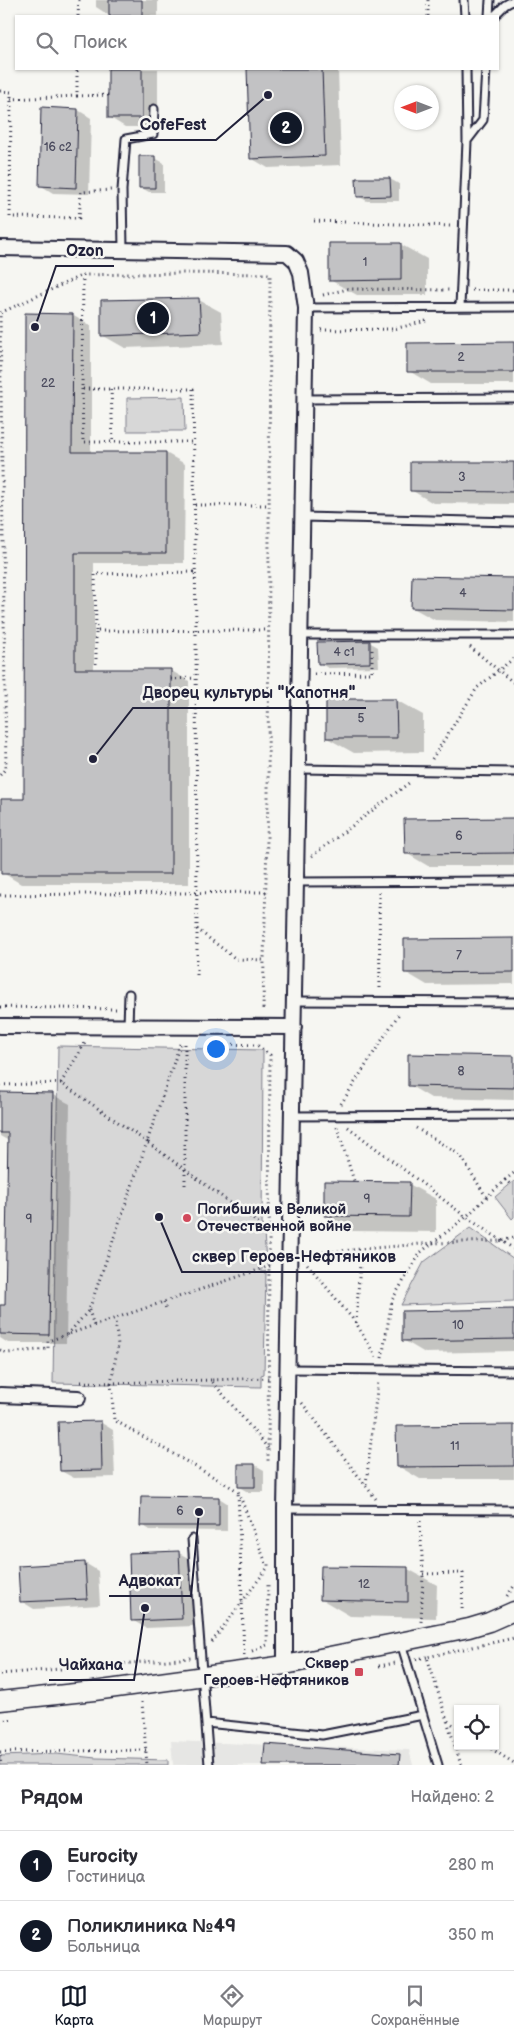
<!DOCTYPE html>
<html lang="ru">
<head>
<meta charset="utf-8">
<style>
  body { margin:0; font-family:"Balsamiq Sans",sans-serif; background:#f2f2f3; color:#2b2b33 }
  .controls { position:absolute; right:15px; bottom:15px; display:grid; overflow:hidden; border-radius:0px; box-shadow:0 1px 4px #0004 }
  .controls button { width:45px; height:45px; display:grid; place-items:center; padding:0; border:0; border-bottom:1px solid #e1e1e2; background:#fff; color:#2b2b33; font:25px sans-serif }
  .compass { position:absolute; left:394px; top:85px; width:45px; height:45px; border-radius:50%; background:#fff; box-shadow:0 1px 4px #0004; rotate:270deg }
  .you { position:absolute; left:215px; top:1048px; width:18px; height:18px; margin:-12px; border:4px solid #fff; border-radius:50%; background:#1a73e8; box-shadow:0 0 0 8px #1a73e833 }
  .badge { display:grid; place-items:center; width:32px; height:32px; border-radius:50%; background:#111827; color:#fff; font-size:16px; font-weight:700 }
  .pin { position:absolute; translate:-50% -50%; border:2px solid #fff; box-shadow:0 1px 5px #0006 }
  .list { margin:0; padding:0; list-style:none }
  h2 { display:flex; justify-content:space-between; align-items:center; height:65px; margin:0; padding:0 20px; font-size:21px }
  h2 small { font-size:16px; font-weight:400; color:#7c7c81 }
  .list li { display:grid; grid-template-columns:32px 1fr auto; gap:15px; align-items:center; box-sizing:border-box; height:70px; padding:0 20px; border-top:1px solid #e1e1e2 }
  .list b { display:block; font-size:19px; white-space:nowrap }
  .list p { margin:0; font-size:16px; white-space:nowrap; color:#7c7c81 }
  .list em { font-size:16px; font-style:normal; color:#7c7c81 }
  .icon { flex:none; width:28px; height:28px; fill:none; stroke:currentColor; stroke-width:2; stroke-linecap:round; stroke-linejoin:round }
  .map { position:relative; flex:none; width:514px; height:1765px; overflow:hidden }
  .search { position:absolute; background:#fff; box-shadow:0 1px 4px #0004; left:15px; right:15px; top:15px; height:55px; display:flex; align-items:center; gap:12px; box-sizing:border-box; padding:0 18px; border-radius:0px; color:#7c7c81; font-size:19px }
  .sheet { height:205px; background:#fff }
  nav { display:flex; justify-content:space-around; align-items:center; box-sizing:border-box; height:70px; border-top:1px solid #e1e1e2; background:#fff; font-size:14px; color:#7c7c81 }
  nav a { display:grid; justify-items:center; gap:2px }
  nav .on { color:#111827 }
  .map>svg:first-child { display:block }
</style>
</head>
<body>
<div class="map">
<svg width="514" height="1765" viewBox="0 0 514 1765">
  <rect width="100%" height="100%" fill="#f6f6f2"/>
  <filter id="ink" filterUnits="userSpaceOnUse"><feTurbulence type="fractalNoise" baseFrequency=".02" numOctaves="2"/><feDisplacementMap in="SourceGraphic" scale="10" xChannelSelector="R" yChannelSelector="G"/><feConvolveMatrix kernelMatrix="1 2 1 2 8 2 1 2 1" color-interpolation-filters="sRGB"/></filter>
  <g filter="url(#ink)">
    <!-- built -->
    <path fill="#e6e6e4" d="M 171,1741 L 409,1750 L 413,1765 L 173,1765 Z"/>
    <!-- green -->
    <path fill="#d7d7d7" stroke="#7c7c89" d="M 184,397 L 185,431 L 127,431 L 127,398 Z
      M 58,1046 L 263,1050 L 262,1231 L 264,1232 L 266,1263 L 262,1264 L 262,1272 L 266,1271 L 264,1374 L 261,1375 L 261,1387 L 53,1383 Z
      M 514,1181 L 514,1217 L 512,1219 L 495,1197 Z
      M 470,1228 L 514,1259 L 514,1301 L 401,1305 L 424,1262 Z
      M 56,1754 L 96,1758 L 168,1760 L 168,1765 L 0,1765 L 0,1756 Z"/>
    <!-- shadow -->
    <path fill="#0003" d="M 96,0 L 158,0 L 158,16 L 110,16 L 96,7 Z
      M 109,69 L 158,69 L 158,127 L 125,127 L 109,117 Z
      M 249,69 L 338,69 L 341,165 L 268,168 L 251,158 Z
      M 78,110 L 91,118 L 89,194 L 53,193 L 40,185 Z
      M 140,158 L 155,158 L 164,163 L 164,192 L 149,192 L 140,187 Z
      M 390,179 L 399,184 L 399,201 L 367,201 L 358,196 Z
      M 400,244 L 427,259 L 427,295 L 357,295 L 330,280 Z
      M 199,300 L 221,312 L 223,344 L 125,348 L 102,335 Z
      M 72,315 L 91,326 L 91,453 L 166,453 L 185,464 L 184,563 L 94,563 L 94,670 L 170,670 L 189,681 L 189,884 L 21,884 L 3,873 L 26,800 Z
      M 514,344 L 514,384 L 431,384 L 409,371 Z
      M 514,464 L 514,504 L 433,503 L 411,490 Z
      M 514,579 L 514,622 L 435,620 L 413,608 Z
      M 369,642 L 378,647 L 379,667 L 328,668 L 319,663 Z
      M 396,700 L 423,715 L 423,752 L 354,753 L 327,738 Z
      M 514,820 L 514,866 L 428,866 L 406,853 Z
      M 514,939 L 514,984 L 427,985 L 405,972 Z
      M 514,1057 L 514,1100 L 431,1098 L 409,1085 Z
      M 0,1094 L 53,1095 L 70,1104 L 66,1343 L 8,1343 L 0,1338 L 0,1306 L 6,1306 L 9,1141 L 0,1136 Z
      M 409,1184 L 436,1199 L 436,1232 L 352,1231 L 325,1215 Z
      M 514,1310 L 514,1351 L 425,1353 L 403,1340 Z
      M 100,1422 L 113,1430 L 115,1477 L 74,1478 L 61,1471 Z
      M 514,1426 L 514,1479 L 420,1479 L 398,1466 Z
      M 255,1465 L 264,1470 L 264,1492 L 248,1492 L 239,1487 Z
      M 219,1498 L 227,1503 L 227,1531 L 150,1530 L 142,1525 Z
      M 179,1553 L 192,1560 L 194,1626 L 146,1628 L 132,1620 Z
      M 85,1563 L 98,1571 L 100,1605 L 34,1609 L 21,1601 Z
      M 408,1569 L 437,1585 L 436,1618 L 350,1616 L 321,1599 Z"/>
    <!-- building -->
    <path fill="#c2c2c4" stroke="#22223b" d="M 109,0 L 142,0 L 142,16 L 109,16 Z
      M 108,69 L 142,69 L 142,118 L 108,118 Z
      M 247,69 L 322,69 L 325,156 L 250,159 Z
      M 41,107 L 78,109 L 76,188 L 39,186 Z
      M 139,156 L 155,156 L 155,188 L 139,188 Z
      M 356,178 L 390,178 L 391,196 L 357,197 Z
      M 329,243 L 401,243 L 401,280 L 329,281 Z
      M 199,298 L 201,332 L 101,336 L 101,300 Z
      M 25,313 L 73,314 L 72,452 L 166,452 L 166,553 L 75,553 L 75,669 L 171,669 L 171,874 L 1,874 L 1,799 L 24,799 Z
      M 514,342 L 514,372 L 407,372 L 407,343 Z
      M 410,462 L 514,462 L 514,492 L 410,491 Z
      M 412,576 L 514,578 L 514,610 L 411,608 Z
      M 370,641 L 370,663 L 318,664 L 317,642 Z
      M 326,699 L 396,699 L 397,738 L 326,738 Z
      M 514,818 L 514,853 L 405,854 L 404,819 Z
      M 514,938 L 514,972 L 404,973 L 404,939 Z
      M 408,1054 L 514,1056 L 514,1088 L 408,1086 Z
      M 0,1092 L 53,1093 L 49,1335 L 0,1334 L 0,1305 L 5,1305 L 8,1133 L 0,1133 Z
      M 324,1181 L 410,1182 L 409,1217 L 324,1216 Z
      M 514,1309 L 514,1339 L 402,1341 L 402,1311 Z
      M 101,1421 L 102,1470 L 60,1471 L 58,1422 Z
      M 514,1425 L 514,1466 L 397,1467 L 396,1426 Z
      M 238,1464 L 255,1464 L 255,1487 L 238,1487 Z
      M 141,1496 L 219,1497 L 219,1526 L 140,1526 Z
      M 179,1551 L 182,1619 L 131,1621 L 129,1553 Z
      M 85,1562 L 87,1599 L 20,1602 L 18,1566 Z
      M 321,1566 L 408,1567 L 408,1602 L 320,1600 Z
      M 265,1744 L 400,1754 L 399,1765 L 263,1765 Z"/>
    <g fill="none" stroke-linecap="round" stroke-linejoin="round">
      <!-- service casing -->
      <g stroke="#22223b" stroke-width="11">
        <path id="service" d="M 464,0 L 465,16
          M 489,16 L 490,0
          M 494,16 L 505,5 L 514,0
          M 467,141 L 483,120 L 486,69
          M 123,250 L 122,190 L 126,139 L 153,134 L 154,109
          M 460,307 L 467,141 L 466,69
          M 306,308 L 514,307
          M 305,399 L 514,398
          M 303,517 L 514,522
          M 301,635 L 514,635
          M 299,769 L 514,772
          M 296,882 L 514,881
          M 294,1001 L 514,1002
          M 128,1026 L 129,994
          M 292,1116 L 514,1115
          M 288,1369 L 514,1371
          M 285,1509 L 514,1510
          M 192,1539 L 209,1765
          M 401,1643 L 438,1765
          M 206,1723 L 322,1735 L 423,1715"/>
      </g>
      <!-- minor casing -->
      <g stroke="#22223b" stroke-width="18">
        <path id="minor" d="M 0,248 L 287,253 L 296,261 L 301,273 L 306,308 L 285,1509 L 285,1665
          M 0,1026 L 294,1027
          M 0,1395 L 78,1398"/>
      </g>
      <!-- tertiary casing -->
      <g stroke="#22223b" stroke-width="21">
        <path id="tertiary" d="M 0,1701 L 94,1691 L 285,1665 L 469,1628 L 489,1622 L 514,1611"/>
      </g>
      <!-- path -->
      <path stroke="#22223b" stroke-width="3" stroke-dasharray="1 4" stroke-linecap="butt" d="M 78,16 L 79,0
        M 428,16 L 428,0
        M 0,91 L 11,92 L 10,217 L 79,218 L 81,192 L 111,190
        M 77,96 L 108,95
        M 11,99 L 77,96 L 77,69
        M 314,221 L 452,226
        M 83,275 L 82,389 L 193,389 L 196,631 L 197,929 L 236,959 L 264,960 L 263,1010 L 261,1010
        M 472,290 L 514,290
        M 323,295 L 348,289 L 451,290
        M 321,330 L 394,329 L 426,321
        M 82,389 L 83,442 L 194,442
        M 111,389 L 113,442
        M 195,505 L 269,505
        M 96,631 L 95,574 L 195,572
        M 470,647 L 514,683
        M 96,664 L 96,631 L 268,630
        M 314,674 L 372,673 L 372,646
        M 171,679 L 196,678
        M 432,759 L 477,688 L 514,658
        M 0,775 L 6,768 L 0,313 L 83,275 L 181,273 L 270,274 L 268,798 L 264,960
        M 312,856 L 409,783
        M 379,892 L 380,990
        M 0,895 L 266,892
        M 197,929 L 197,977
        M 0,1007 L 117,1009
        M 180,1044 L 147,1142 L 269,1231
        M 185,1044 L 185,1189
        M 223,1044 L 257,1045 L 270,1055 L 268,1463
        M 61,1083 L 85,1043
        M 0,1085 L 61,1083 L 147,1142 L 89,1310 L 67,1335
        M 341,1104 L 400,1012
        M 337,1127 L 354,1181
        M 348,1127 L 466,1217 L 514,1249
        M 416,1128 L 460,1155 L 487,1198
        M 505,1180 L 514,1173
        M 303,1254 L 433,1243 L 500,1241 L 514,1238
        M 304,1260 L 356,1323 L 376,1357
        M 164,1302 L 166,1309
        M 89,1310 L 94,1326
        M 356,1323 L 361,1249
        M 0,1350 L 8,1353 L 48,1349 L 48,1341 L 270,1266
        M 382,1358 L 392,1300 L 421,1252 L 466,1217 L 505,1180 L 510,1184
        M 211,1380 L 111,1383 L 114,1420 L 238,1491
        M 81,1382 L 111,1383 L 118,1345 L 115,1319
        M 302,1403 L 376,1499
        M 268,1448 L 211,1380 L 269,1378
        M 366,1484 L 378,1381
        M 420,1521 L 423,1574 L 421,1622
        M 423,1574 L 463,1573 L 462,1613
        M 507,1596 L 514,1586
        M 212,1642 L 268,1567 L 268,1564
        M 252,1651 L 267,1645 L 268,1585
        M 244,1655 L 238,1491 L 267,1566
        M 416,1659 L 427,1657
        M 379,1666 L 395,1663
        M 0,1674 L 191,1658
        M 142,1702 L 147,1765
        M 0,1721 L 14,1719
        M 448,1721 L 458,1728
        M 487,1746 L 514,1763
        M 0,1752 L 146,1750
        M 0,1756 L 1,1765
        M 461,1765 L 427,1657 L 514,1638"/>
      <!-- service -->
      <use href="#service" stroke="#f6f6f2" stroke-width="7"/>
      <!-- minor -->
      <use href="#minor" stroke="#f6f6f2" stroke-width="14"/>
      <!-- tertiary -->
      <use href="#tertiary" stroke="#f6f6f2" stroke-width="18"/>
    </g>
  </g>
  <!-- markers -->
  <g fill="#d1495b" stroke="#f6f6f2" stroke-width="2">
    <circle cx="187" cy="1218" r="5"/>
    <rect x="354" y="1667" width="10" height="10" rx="2.5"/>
  </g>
  <g text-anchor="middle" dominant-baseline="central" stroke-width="5" stroke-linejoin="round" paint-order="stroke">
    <!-- number labels -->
    <g font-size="12" fill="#4a4a5d">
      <text x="58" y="147">16 с2</text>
      <text x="365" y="262">1</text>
      <text x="461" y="357">2</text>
      <text x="48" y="383">22</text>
      <text x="462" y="477">3</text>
      <text x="463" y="593">4</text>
      <text x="344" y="652">4 с1</text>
      <text x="361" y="718">5</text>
      <text x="459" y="836">6</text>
      <text x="459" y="955">7</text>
      <text x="461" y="1071">8</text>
      <text x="367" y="1199">9</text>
      <text x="29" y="1219">9</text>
      <text x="458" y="1325">10</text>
      <text x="455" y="1446">11</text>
      <text x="180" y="1511">6</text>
      <text x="364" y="1584">12</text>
    </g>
    <!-- poi labels -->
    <g font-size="15" font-weight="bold" fill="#22223b" stroke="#f6f6f2" text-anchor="start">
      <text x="197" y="1209">Погибшим в Великой<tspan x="197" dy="17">Отечественной войне</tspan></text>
      <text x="349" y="1663" text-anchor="end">Сквер<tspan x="349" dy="17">Героев-Нефтяников</tspan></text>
    </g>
  </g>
  <!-- callouts -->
  <path fill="none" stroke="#22223b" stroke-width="2" d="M268 95L216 140H130M35 327L56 266H114M93 759L133 708H366M159 1217L182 1272H406M199 1512L191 1596H109M145 1608L134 1680H49"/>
  <g fill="#22223b" stroke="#f6f6f2" stroke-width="2">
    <circle cx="268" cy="95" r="5"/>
    <circle cx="35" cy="327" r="5"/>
    <circle cx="93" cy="759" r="5"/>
    <circle cx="159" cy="1217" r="5"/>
    <circle cx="199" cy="1512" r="5"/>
    <circle cx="145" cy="1608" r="5"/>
  </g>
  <g font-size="16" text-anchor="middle" font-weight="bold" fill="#22223b" stroke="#f6f6f2" stroke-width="5" stroke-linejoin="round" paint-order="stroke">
    <text x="173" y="130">CofeFest</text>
    <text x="85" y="256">Ozon</text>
    <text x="249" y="698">Дворец культуры "Капотня"</text>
    <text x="294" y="1262">сквер Героев-Нефтяников</text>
    <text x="150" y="1586">Адвокат</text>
    <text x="91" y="1670">Чайхана</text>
  </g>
</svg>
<div class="controls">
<button><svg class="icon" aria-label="locate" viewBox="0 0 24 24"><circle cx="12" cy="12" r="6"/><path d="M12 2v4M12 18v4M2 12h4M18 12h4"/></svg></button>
</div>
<svg class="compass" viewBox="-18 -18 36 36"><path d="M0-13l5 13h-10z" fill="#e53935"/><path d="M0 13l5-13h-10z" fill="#7c7c81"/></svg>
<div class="you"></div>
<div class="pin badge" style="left:153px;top:318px">1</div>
<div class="pin badge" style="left:286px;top:128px">2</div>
<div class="search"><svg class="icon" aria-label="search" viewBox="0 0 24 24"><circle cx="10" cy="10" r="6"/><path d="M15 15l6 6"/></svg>Поиск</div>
</div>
<section class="sheet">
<h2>Рядом<small>Найдено: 2</small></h2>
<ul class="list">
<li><span class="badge">1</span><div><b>Eurocity</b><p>Гостиница</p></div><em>280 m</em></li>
<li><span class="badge">2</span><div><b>Поликлиника №49</b><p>Больница</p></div><em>350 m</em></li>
</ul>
</section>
<nav>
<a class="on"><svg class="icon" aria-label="map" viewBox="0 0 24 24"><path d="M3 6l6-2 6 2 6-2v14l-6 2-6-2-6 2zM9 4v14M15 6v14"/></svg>Карта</a>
<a><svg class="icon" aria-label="directions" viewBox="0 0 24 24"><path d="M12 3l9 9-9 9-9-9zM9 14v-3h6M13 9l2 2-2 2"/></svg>Маршрут</a>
<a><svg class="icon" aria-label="saved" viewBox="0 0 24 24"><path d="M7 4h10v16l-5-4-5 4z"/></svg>Сохранённые</a>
</nav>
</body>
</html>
